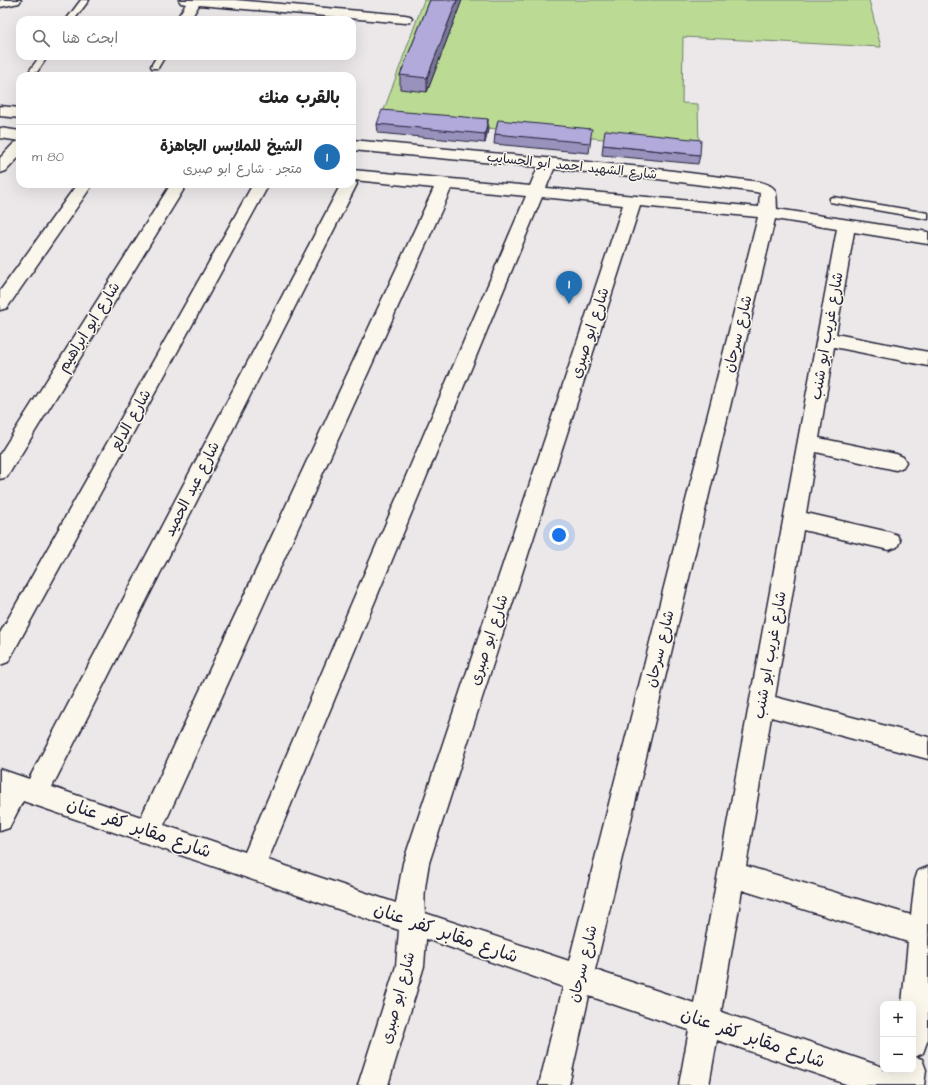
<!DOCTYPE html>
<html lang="ar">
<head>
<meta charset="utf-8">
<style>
  body { margin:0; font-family:"Architects Daughter","Playpen Sans Arabic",sans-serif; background:#f6f6f6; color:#222; direction:rtl }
  .controls { position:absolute; right:12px; bottom:12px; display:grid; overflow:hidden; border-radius:8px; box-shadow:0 4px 16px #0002 }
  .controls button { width:36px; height:36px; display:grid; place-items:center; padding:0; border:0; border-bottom:1px solid #e0e0e0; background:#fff; color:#222; font:20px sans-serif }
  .you { position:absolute; left:559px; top:535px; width:14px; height:14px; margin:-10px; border:3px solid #fff; border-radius:50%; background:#1a73e8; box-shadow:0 0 0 6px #1a73e833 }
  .badge { display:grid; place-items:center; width:26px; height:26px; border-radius:50%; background:#1f6fb2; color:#fff; font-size:13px; font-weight:700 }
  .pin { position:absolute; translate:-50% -33px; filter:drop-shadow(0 1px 2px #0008) }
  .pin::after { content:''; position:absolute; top:21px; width:14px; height:12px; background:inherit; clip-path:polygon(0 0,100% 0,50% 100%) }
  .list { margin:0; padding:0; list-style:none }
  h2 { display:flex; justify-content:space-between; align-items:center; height:52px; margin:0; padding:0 16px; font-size:17px }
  h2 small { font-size:13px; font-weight:400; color:#767676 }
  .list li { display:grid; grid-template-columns:26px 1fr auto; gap:12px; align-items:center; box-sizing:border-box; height:64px; padding:0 16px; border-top:1px solid #e0e0e0 }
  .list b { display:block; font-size:15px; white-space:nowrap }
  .list p { margin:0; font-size:13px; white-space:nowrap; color:#767676 }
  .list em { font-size:13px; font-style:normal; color:#767676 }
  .icon { flex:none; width:22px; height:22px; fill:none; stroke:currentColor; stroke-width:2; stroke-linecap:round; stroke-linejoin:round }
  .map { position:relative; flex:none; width:928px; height:1085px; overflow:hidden; direction:ltr }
  .search { position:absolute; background:#fff; box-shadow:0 4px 16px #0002; left:16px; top:16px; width:340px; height:44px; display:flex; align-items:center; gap:10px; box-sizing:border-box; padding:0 14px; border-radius:12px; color:#767676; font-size:15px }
  .panel { position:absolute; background:#fff; box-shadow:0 4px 16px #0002; left:16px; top:72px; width:340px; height:116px; border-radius:12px; direction:rtl }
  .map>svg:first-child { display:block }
</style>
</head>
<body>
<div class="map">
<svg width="928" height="1085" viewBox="0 0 928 1085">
  <rect width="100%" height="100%" fill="#ece8e9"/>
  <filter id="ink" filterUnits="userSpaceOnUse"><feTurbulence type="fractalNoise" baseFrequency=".025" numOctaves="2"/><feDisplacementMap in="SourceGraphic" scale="8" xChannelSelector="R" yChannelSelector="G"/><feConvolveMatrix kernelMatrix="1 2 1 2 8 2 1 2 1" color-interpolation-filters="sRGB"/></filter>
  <g filter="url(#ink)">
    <!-- green -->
    <path fill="#bbdb95" stroke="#6e7e68" d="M 424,0 L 869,0 L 881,47 L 683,37 L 682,103 L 698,104 L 699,148 L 381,118 Z"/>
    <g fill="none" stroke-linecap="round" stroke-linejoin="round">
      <!-- service casing -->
      <g stroke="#22223b" stroke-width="3">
        <path id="service" d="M 81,0 L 89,0 L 74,20 L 66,20 Z
          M 40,56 L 48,56 L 37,72 L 31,72 L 30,70 Z
          M 157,56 L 165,56 L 158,68 L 152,68 L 151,66 Z
          M 833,197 L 928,213 L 928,219 L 830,202 L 830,198 Z"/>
      </g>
      <!-- minor casing -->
      <g stroke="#22223b" stroke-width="3">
        <path id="minor" d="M 179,0 L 235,0 L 405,15 L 410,16 L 412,19 L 410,22 L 405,23 L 199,5 L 190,20 L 176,20 L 186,4 L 181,3 Z
          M 0,106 L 20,108 L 20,118 L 0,116 Z
          M 0,128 L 20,131 L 20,141 L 0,138 Z
          M 352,140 L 642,167 L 760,182 C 779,187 776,192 777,209 L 928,232 L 928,244 L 854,232 L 836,334 L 928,352 L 928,366 L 834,347 L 819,438 L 896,454 L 903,457 L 906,462 L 903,467 L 896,470 L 816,452 L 806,513 L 889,532 L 897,535 L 900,541 L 897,547 L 889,550 L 803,530 L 775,697 L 928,737 L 928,759 L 771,717 L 746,866 L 911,915 L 915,880 L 918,871 L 928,867 L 928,1039 L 923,1053 L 915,1057 L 922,1059 L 926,1070 L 924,1085 L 849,1085 L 717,1040 L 709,1085 L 679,1085 L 689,1030 L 589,996 L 569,1085 L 539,1085 L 563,987 L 426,939 L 424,966 L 388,1085 L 358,1085 L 396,966 L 399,930 L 23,801 L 9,828 L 0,831 L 0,769 L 29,779 L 341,184 L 352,184 L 352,170 L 530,186 L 538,167 L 352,150 ZM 554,169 L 642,177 L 756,192 L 760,193 L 759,207 L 546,188 ZM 354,180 L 434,188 L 141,817 L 52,787 L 357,184 ZM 451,189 L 526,196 L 245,852 L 164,825 ZM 542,197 L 623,205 L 403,863 L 396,903 L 268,860 ZM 640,206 L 758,217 L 569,961 L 425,913 C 423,896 426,880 429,863 ZM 775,219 L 837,229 L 694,1003 L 595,970 ZM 742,890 L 908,942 L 902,1004 L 913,1004 L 913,1070 L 896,1070 L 896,1072 L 883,1070 L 883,1067 L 721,1012 Z
          M 20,141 L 20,156 L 6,171 L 0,173 L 0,158 L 14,143 Z
          M 77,184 L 93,184 L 7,308 L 0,310 L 0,291 Z
          M 171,184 L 187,184 L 7,477 L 0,479 L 0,454 Z
          M 253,184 L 269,184 L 8,662 L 0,665 L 0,633 Z"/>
      </g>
      <!-- secondary casing -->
      <g stroke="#22223b" stroke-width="3">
        <path id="secondary" d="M 0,0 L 21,0 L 19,3 L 0,7 Z"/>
      </g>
      <!-- service -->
      <use href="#service" fill="#fbf7ec" fill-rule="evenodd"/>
      <!-- minor -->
      <use href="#minor" fill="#fbf7ec" fill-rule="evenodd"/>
      <!-- secondary -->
      <use href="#secondary" fill="#fbf7ec" fill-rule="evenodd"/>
    </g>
    <!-- wall -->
    <path fill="#9892bc" stroke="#22223b" d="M 430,0 L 462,0 L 427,92 L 400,89 L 400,75 Z
      M 377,124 L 488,129 L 485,143 L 378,133 Z
      M 495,134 L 591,138 L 589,153 L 494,144 Z
      M 603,145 L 700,155 L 698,164 L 602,155 Z"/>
    <!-- shaded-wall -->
    <path fill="#7c7799" stroke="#22223b" d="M 457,0 L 462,0 L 427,92 L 427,78 Z
      M 488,119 L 488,129 L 485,143 L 485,134 Z"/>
    <!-- building -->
    <path fill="#b1aadb" stroke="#22223b" d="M 430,0 L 457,0 L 427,78 L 400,75 Z
      M 382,110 L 488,119 L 485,134 L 377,124 Z
      M 498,120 L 592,129 L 590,143 L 495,134 Z
      M 605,130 L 701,140 L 700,155 L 603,145 Z"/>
  </g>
  <g text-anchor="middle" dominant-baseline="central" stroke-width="3" stroke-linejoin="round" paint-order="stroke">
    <!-- far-street labels -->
    <g font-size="13" fill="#22223b" stroke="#fbf7ec">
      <text transform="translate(572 166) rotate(6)">شارع الشهيد احمد ابو الحسايب</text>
    </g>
    <!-- street labels -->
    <g font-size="15" fill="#22223b" stroke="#fbf7ec">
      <text transform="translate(89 327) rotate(-58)">شارع ابو ابراهيم</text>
      <text transform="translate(590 333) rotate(-72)">شارع ابو صبرى</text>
      <text transform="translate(738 334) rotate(-76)">شارع سرحان</text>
      <text transform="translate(827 336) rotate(-80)">شارع غريب ابو شنب</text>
      <text transform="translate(131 420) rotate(-61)">شارع الدلع</text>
      <text transform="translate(192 489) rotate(-63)">شارع عبد الحميد</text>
      <text transform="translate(489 640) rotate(-72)">شارع ابو صبرى</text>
      <text transform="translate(660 649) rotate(-76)">شارع سرحان</text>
      <text transform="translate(770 655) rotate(-80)">شارع غريب ابو شنب</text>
      <text transform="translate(583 964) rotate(-76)">شارع سرحان</text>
      <text transform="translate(398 998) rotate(-75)">شارع ابو صبرى</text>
    </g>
    <!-- near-street labels -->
    <g font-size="18" fill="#22223b" stroke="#fbf7ec">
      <text transform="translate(139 828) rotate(19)">شارع مقابر كفر عنان</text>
      <text transform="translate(446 933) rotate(19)">شارع مقابر كفر عنان</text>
      <text transform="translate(753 1038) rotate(19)">شارع مقابر كفر عنان</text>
    </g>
  </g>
</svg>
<div class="controls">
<button>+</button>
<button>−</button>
</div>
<div class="you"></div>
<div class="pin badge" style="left:569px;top:304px">1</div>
<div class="search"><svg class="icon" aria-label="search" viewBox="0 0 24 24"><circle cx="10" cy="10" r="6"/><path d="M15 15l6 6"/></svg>ابحث هنا</div>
<section class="panel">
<h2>بالقرب منك<small></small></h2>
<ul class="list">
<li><span class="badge">1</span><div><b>الشيخ للملابس الجاهزة</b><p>متجر · شارع ابو صبرى</p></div><em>80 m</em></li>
</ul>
</section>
</div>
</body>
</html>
